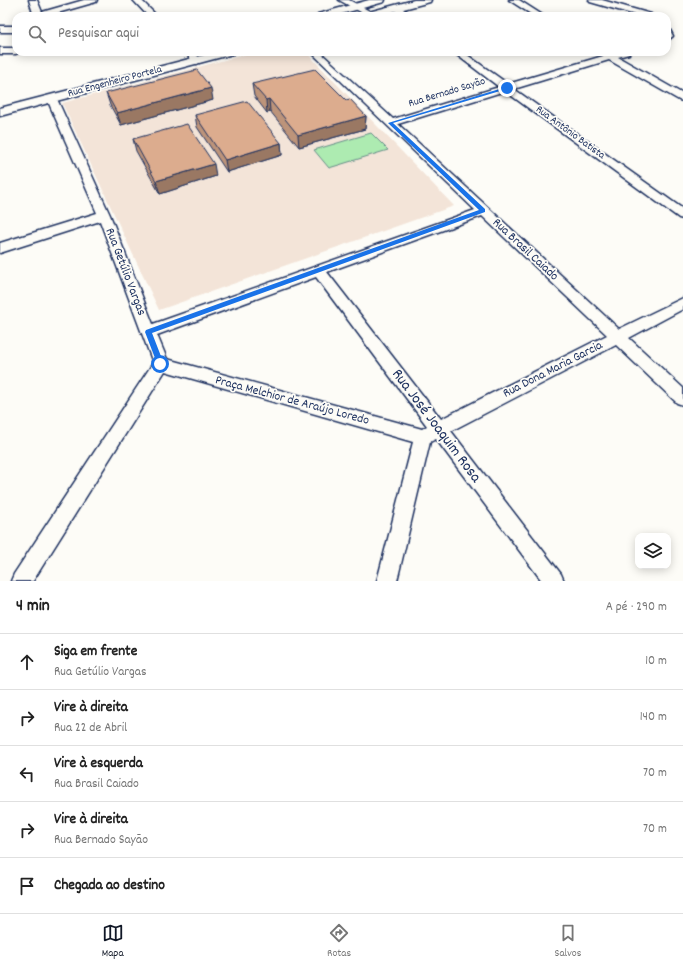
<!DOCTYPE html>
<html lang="pt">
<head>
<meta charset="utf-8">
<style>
  body { margin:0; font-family:Dekko,sans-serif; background:#f6f6f6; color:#222 }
  .controls { position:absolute; right:12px; bottom:12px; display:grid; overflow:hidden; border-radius:8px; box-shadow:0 2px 10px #0003 }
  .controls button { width:36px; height:36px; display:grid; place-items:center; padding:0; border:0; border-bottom:1px solid #e0e0e0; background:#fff; color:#222; font:20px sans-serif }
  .stop { position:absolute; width:12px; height:12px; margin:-9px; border:3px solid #1a73e8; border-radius:50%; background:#fff }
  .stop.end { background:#1a73e8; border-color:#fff; box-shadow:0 1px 4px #0008 }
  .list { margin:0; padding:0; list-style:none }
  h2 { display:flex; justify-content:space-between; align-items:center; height:52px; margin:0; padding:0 16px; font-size:17px }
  h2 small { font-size:13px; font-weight:400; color:#767676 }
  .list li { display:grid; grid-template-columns:26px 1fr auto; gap:12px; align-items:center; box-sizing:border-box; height:56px; padding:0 16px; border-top:1px solid #e0e0e0 }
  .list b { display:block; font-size:15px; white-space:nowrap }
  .list p { margin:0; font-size:13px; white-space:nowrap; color:#767676 }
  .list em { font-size:13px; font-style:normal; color:#767676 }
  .icon { flex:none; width:22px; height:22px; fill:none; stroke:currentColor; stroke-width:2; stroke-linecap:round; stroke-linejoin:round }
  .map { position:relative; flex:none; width:683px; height:581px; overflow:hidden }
  .search { position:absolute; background:#fff; box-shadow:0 2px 10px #0003; left:12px; right:12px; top:12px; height:44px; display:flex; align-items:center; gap:10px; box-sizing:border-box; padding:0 14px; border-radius:12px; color:#767676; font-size:15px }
  .sheet { height:332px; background:#fff }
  nav { display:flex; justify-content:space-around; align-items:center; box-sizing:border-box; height:56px; border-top:1px solid #e0e0e0; background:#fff; font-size:11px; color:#767676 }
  nav a { display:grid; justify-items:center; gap:2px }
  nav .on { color:#111827 }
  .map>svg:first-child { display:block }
</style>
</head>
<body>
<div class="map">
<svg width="683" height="581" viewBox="0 0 683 581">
  <rect width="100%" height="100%" fill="#fdfcf7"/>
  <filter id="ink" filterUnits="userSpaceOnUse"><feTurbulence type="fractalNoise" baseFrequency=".025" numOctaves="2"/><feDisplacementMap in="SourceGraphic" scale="8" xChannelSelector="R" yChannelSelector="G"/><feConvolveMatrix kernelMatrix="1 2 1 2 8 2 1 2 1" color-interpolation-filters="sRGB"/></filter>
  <g filter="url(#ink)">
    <!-- built -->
    <path fill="#f3e4d8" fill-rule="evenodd" d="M 255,52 L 306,52 L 454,206 L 159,310 L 62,103 ZM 315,81 L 285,129 L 270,111 L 267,112 ZM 212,100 L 121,125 L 110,105 Z"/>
    <!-- green -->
    <path fill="#adebb1" stroke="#648d88" d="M 371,133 L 388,150 L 329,168 L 314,150 Z"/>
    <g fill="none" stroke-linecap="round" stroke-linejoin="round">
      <!-- minor casing -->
      <g stroke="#1b2f5e" stroke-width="3">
        <path id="minor" d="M 29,0 L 37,0 L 42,12 L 84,0 L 97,0 L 96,2 L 47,16 L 34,16 Z
          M 133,0 L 141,0 L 157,16 L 148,16 Z
          M 339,0 L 349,0 L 375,14 L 373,16 L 368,16 Z
          M 509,0 L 519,0 L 544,16 L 534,16 Z
          M 589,0 L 602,0 L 651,14 L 652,16 L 639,16 L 590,2 Z
          M 393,6 L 399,6 L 412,16 L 403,16 L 393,10 Z
          M 0,26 L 16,26 L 16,32 L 0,32 Z
          M 667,29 L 670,30 L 673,36 L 667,41 Z
          M 0,48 L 16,48 L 16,52 L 20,52 L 16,54 L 0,54 Z
          M 185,52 L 194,52 L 202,61 L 197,64 L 194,63 Z
          M 311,52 L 320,52 L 393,119 L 499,87 L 453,52 L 463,52 L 508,84 L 603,56 L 604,53 L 630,52 L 629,54 L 618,57 L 683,94 L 683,101 L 679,100 L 609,60 L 514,89 L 683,209 L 683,219 L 679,218 L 505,91 L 398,124 L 619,329 L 683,298 L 683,309 L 629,338 L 683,388 L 683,405 L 677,403 L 616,345 L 451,431 L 561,574 L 564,581 L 542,581 L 436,439 L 430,442 L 397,581 L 377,581 L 413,442 L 165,371 L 33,581 L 11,581 L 14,574 L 153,363 L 100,221 L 0,253 L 0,243 L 97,213 L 47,99 L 48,97 L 56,97 L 57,99 L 110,215 L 153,324 L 475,210 ZM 482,216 L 607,335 L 441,419 L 327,272 ZM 316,277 L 427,426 L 422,429 L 167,359 L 157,335 Z"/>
      </g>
      <!-- tertiary casing -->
      <g stroke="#1b2f5e" stroke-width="3">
        <path id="tertiary" d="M 369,0 L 385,0 L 384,2 L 334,16 L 317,16 L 318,14 Z
          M 414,0 L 431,0 L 430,2 L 377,16 L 360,16 L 361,14 Z
          M 216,52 L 235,52 L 233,54 L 0,116 L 0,108 Z"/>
      </g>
      <!-- minor -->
      <use href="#minor" fill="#fdfcf7" fill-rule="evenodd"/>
      <!-- tertiary -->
      <use href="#tertiary" fill="#fdfcf7" fill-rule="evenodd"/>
    </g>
    <!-- wall -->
    <path fill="#bd947a" stroke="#1b2f5e" d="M 252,84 L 366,116 L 365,129 L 299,147 L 270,111 L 267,113 L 254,96 Z
      M 106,93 L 213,100 L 121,125 L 110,105 Z
      M 195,115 L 281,143 L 282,155 L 227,172 L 197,127 Z
      M 133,139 L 216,176 L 160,194 L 136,151 Z"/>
    <!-- shaded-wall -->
    <path fill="#9a7863" stroke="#1b2f5e" d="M 211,88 L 213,100 L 121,125 L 117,113 Z
      M 269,99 L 270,111 L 267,113 L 266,100 Z
      M 366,116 L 365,129 L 299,147 L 298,135 Z
      M 281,143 L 282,155 L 227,172 L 225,160 Z
      M 214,164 L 216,176 L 160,194 L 156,181 Z"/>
    <!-- building -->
    <path fill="#dcac8e" stroke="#1b2f5e" d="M 315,69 L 346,100 L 350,99 L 366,116 L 298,135 L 269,99 L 266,100 L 252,84 Z
      M 197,70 L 211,88 L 117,113 L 106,93 Z
      M 247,101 L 281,143 L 225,160 L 195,115 Z
      M 187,124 L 214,164 L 156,181 L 133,139 Z"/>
  </g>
  <!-- route -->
  <path fill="#1a73e8" d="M 506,87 L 510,88 L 393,123 L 485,209 L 485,212 L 152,333 L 164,364 L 163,366 L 158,366 L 145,332 L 146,330 L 479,210 L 388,123 Z"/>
  <g text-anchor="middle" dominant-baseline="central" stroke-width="3.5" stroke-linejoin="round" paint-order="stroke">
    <!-- far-street labels -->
    <g font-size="11" fill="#1b2f5e" stroke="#fdfcf7">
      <text transform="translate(115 82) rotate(-15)">Rua Engenheiro Portela</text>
      <text transform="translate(447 93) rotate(-17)">Rua Bernado Sayão</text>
      <text transform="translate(570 133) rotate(36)">Rua Antônio Batista</text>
    </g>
    <!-- street labels -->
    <g font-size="13" fill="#1b2f5e" stroke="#fdfcf7">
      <text transform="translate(525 250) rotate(43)">Rua Brasil Caiado</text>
      <text transform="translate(125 272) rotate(69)">Rua Getúlio Vargas</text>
      <text transform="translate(553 370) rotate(-27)">Rua Dona Maria Garcia</text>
      <text transform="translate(292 401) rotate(15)">Praça Melchior de Araújo Loredo</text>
    </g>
    <!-- near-street labels -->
    <g font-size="16" fill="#1b2f5e" stroke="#fdfcf7">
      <text transform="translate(436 426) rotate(53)">Rua José Joaquim Rosa</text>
    </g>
  </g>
</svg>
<div class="controls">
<button><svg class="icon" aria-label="layers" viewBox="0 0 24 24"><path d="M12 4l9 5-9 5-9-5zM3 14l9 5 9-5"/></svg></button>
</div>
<div class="stop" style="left:160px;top:364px"></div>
<div class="stop end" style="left:507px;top:88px"></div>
<div class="search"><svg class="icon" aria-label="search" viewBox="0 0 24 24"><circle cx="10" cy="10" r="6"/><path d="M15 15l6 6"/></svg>Pesquisar aqui</div>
</div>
<section class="sheet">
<h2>4 min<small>A pé · 290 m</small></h2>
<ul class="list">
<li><svg class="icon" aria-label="ahead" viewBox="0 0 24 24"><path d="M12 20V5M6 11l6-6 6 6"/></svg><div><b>Siga em frente</b><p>Rua Getúlio Vargas</p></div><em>10 m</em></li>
<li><svg class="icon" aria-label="right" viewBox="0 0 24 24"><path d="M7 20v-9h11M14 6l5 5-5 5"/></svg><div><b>Vire à direita</b><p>Rua 22 de Abril</p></div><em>140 m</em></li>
<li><svg class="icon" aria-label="left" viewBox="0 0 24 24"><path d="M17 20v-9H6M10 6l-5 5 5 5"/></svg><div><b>Vire à esquerda</b><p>Rua Brasil Caiado</p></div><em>70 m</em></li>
<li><svg class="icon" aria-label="right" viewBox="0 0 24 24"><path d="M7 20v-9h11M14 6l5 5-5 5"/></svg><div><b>Vire à direita</b><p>Rua Bernado Sayão</p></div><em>70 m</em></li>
<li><svg class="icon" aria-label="arrive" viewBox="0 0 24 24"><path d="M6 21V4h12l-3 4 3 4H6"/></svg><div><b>Chegada ao destino</b></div></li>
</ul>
</section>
<nav>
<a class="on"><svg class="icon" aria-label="map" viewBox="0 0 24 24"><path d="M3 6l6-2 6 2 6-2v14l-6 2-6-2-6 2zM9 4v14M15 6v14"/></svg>Mapa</a>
<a><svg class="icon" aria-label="directions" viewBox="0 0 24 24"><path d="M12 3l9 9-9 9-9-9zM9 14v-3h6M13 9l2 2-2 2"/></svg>Rotas</a>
<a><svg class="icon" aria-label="saved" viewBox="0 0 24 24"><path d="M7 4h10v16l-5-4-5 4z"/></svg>Salvos</a>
</nav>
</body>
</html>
